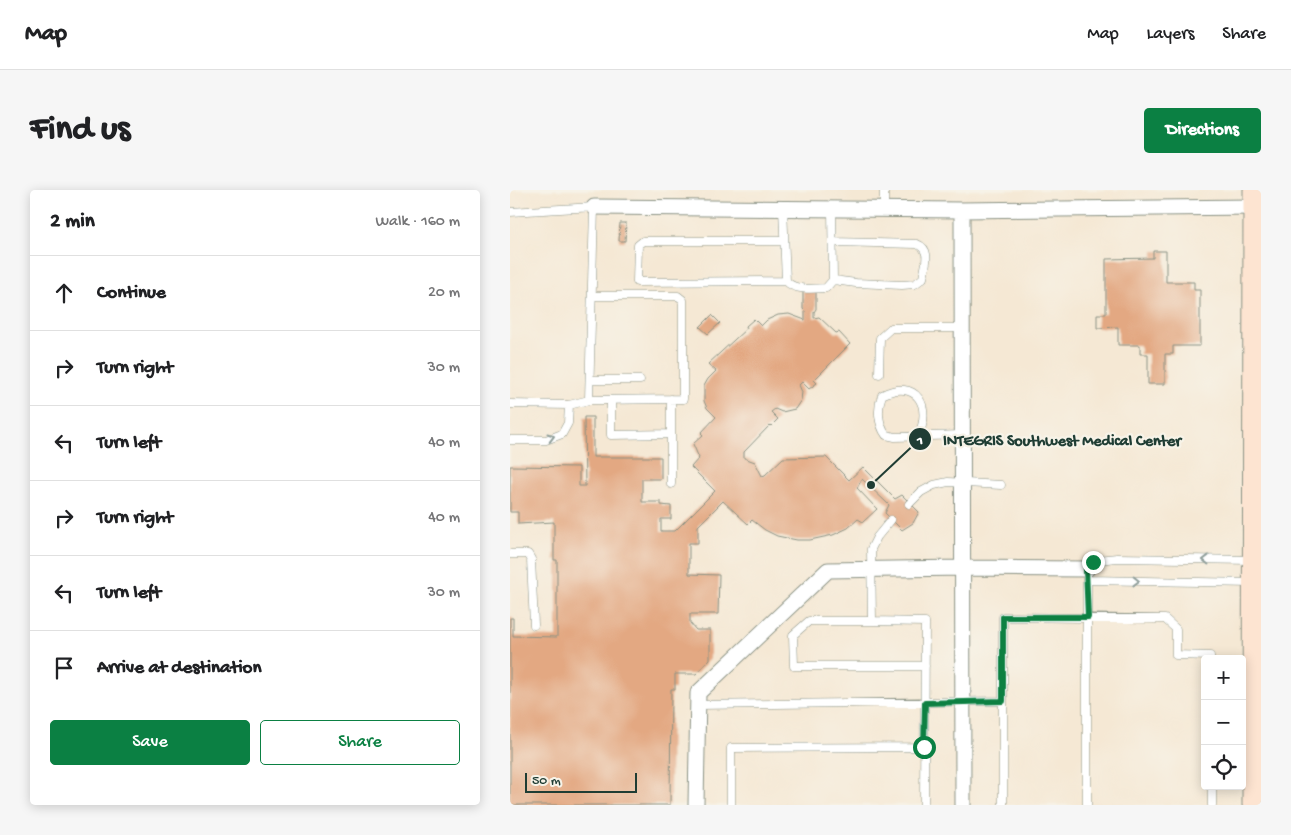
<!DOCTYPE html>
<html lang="en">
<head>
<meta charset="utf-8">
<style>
  body { margin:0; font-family:"Gochi Hand",sans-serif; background:#f6f6f6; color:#202124 }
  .controls { position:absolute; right:15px; bottom:15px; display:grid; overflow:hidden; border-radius:5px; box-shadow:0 2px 12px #0003 }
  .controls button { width:45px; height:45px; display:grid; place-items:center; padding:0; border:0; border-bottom:1px solid #e0e0e0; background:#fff; color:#202124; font:25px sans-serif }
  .scale { position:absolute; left:15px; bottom:12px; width:112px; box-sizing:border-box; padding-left:5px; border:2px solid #1f3d34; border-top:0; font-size:14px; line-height:18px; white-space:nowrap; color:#1f3d34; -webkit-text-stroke:4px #f7f3e8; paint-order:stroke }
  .stop { position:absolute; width:15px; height:15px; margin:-11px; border:4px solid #0b8043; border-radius:50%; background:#fff }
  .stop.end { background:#0b8043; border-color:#fff; box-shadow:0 1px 5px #0008 }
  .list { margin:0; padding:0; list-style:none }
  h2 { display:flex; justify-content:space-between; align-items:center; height:65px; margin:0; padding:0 20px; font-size:21px }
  h2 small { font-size:16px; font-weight:400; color:#757577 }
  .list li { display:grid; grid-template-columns:32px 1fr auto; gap:15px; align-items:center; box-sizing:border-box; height:75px; padding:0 20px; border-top:1px solid #e0e0e0 }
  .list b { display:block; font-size:19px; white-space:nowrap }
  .list em { font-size:16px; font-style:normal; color:#757577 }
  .actions { display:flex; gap:10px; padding:15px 20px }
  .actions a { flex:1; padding:11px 0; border:1px solid #0b8043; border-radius:5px; text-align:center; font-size:18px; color:#0b8043 }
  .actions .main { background:#0b8043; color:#fff }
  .icon { flex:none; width:28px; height:28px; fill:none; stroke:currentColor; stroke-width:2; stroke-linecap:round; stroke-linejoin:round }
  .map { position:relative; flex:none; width:751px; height:615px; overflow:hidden; border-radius:5px }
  header { display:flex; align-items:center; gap:30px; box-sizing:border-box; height:70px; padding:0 25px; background:#fff; border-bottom:1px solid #e0e0e0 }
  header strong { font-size:24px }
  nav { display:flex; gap:28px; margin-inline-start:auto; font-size:18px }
  .intro { display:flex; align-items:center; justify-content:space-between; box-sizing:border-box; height:120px; padding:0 30px }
  h1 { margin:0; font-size:35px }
  .button { padding:12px 22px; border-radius:5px; background:#0b8043; color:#fff; font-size:18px; font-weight:700 }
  main { display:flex; gap:30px; padding:0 30px }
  aside { flex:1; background:#fff; border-radius:5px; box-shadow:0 2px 12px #0003 }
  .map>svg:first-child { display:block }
</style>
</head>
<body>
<header>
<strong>Map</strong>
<nav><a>Map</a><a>Layers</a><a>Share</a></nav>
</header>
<div class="intro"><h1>Find us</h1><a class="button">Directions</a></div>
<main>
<aside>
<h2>2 min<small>Walk · 160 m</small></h2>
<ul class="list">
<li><svg class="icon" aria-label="ahead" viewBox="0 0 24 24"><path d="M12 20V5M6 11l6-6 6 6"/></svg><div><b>Continue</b></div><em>20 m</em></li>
<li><svg class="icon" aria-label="right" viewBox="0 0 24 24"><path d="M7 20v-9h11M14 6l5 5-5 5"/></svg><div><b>Turn right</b></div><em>30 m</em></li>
<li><svg class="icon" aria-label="left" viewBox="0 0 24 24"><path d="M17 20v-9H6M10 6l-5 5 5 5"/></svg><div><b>Turn left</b></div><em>40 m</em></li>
<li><svg class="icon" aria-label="right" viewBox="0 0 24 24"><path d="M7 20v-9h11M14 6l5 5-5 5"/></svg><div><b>Turn right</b></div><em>40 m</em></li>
<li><svg class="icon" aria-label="left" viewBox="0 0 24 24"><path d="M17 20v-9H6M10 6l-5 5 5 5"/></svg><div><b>Turn left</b></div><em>30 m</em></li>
<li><svg class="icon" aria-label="arrive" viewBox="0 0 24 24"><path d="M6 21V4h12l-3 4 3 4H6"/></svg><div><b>Arrive at destination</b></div></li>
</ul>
<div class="actions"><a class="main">Save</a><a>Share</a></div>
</aside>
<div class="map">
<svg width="751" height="615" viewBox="0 0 751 615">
  <rect width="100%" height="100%" fill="#f7f3e8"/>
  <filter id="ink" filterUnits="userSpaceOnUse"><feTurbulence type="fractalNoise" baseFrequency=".02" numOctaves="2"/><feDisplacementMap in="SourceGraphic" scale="10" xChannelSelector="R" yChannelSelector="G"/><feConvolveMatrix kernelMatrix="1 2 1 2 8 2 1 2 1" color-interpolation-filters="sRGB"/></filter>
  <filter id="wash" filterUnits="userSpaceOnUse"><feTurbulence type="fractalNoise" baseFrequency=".0096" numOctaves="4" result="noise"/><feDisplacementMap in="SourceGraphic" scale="20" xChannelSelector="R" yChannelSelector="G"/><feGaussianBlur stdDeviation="1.12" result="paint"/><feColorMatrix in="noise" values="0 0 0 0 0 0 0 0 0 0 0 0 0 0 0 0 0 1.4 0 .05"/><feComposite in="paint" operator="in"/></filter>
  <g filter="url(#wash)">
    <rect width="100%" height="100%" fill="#f5e8d4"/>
    <g id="blocks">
      <!-- building -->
      <path fill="#e3a882" d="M 110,33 L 116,33 L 115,51 L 109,51 Z
        M 643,61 L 656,61 L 656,92 L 684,92 L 684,100 L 690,100 L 690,156 L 663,156 L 663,164 L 655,164 L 655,194 L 638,194 L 638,164 L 630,164 L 630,155 L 608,155 L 608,137 L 587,138 L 587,124 L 596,124 L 596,69 L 643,68 Z
        M 293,101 L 306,101 L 306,119 L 304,122 L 304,128 L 309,127 L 326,143 L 329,142 L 340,154 L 304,190 L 307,193 L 299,199 L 292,192 L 289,195 L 292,202 L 291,210 L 285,219 L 272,222 L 265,219 L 261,222 L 268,229 L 261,236 L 260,235 L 234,262 L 234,268 L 245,272 L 252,286 L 255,285 L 273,268 L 316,267 L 339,290 L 353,277 L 385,309 L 392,305 L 409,322 L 403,333 L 392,340 L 375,323 L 379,315 L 352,289 L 347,298 L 367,319 L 353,332 L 348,329 L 338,338 L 323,345 L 300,350 L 287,350 L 267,346 L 255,340 L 242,330 L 238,334 L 213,311 L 188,336 L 188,353 L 179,353 L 179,384 L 209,385 L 208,424 L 180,424 L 180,433 L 186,440 L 200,440 L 200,469 L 186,484 L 165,484 L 165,499 L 161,499 L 160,615 L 0,615 L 0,428 L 3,428 L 3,446 L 47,447 L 47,370 L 44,370 L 44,332 L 8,334 L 8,322 L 0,322 L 0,276 L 69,277 L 69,296 L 75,296 L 74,227 L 83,227 L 83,267 L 151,267 L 151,289 L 132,289 L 132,312 L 151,312 L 151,315 L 161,316 L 161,329 L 151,329 L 151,341 L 165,341 L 205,301 L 181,277 L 189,268 L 183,254 L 193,245 L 191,243 L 206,227 L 197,218 L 194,211 L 194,196 L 198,189 L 206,181 L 198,174 L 237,138 L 236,136 L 244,129 L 251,136 L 257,130 L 268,125 L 279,124 L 295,130 L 295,121 L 293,119 Z
        M 202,125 L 210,133 L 198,144 L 190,137 Z"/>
    </g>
  </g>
  <g filter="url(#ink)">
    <use href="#blocks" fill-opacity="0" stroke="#8a9284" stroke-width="1"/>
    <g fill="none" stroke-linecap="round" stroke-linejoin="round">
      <!-- lane casing -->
      <g stroke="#8a9284" stroke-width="9">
        <path id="lane" d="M 374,0 L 374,19
          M 273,18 L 276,91 C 285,101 304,99 316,98 L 323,90 L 322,19
          M 0,22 L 84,17 L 79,210 L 59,215 L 0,214
          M 274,51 L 133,51 L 128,55 L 127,92 L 276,91
          M 323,52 L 407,54 C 422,60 415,75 413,88 L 405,94 L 392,95 L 346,93 L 323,90
          M 369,184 L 370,148 L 381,138 L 451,138
          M 80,190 L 130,190
          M 79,210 L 173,209 L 173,110 L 168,106 L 82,106
          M 101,210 L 101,245 L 161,244
          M 408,246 C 423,216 406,188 372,205 C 367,218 368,234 376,245 L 385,247 L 452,245
          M 0,250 L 36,250 L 52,244 L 58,233 L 59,215
          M 161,294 L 161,209
          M 399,314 L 411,302 L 424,295 L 438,292 L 491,295
          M 381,330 L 367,347 L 361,359 L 362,431 L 415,432 L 414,615
          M 0,364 L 18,364 L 21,369 L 24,435
          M 578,390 L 743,393
          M 362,431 L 299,431 L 283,445 L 284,476 L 415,476
          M 188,515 L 493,511
          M 702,596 L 702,615
          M 221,615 L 221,558 L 415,557
          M 493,615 L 493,427 L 655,429 L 666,439 L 666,465 L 700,466 L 700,469
          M 577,615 L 577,379 C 585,369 594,369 607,368 L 742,370"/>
      </g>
      <!-- street casing -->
      <g stroke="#8a9284" stroke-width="17">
        <path id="street" d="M 84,17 L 452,20
          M 186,615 L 188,503 L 318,380 L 452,378 L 577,379
          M 453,615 L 452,20 L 744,17"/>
      </g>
      <!-- secondary casing -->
      <g stroke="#8a9284" stroke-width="23">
        <path id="secondary" d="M 743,615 L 744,0"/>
      </g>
      <!-- lane -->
      <use href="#lane" stroke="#fff" stroke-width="8"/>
      <!-- street -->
      <use href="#street" stroke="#fff" stroke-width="15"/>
      <!-- secondary -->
      <use href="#secondary" stroke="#fde4d1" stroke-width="21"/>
    </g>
    <!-- one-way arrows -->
    <defs><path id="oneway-chevron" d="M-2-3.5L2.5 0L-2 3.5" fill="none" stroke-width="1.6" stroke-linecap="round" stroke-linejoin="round" transform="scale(1.25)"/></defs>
    <g stroke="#8f9e9a">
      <use href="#oneway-chevron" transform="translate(41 247) rotate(-15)"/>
      <use href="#oneway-chevron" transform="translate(696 370) rotate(-179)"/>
      <use href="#oneway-chevron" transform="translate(626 391) rotate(1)"/>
    </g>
  </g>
  <g fill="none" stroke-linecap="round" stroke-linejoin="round" filter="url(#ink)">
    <!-- route -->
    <path stroke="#0b8043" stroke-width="6" d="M 414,557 L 415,513 L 493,511 L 493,427 L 578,427 L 576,379 L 583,372"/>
  </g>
  <!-- callouts -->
  <path fill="none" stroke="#1f3d34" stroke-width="2" d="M361 295L410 249"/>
  <g fill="#1f3d34" stroke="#f7f3e8" stroke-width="2">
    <circle cx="361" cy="295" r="5"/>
    <circle cx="410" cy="249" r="12"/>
  </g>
  <g font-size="15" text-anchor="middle" font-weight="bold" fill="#fff">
    <text x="410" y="254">1</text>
  </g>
  <g font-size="16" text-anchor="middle" font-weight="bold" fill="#1f3d34" stroke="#f7f3e8" stroke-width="4.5" stroke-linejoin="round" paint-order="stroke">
    <text x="552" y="255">INTEGRIS Southwest Medical Center</text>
  </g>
</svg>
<div class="controls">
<button>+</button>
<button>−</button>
<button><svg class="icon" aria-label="locate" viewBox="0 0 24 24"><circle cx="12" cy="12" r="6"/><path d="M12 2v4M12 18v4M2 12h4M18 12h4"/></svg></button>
</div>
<div class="scale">50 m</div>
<div class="stop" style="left:414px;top:557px"></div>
<div class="stop end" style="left:583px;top:372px"></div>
</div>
</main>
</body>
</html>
